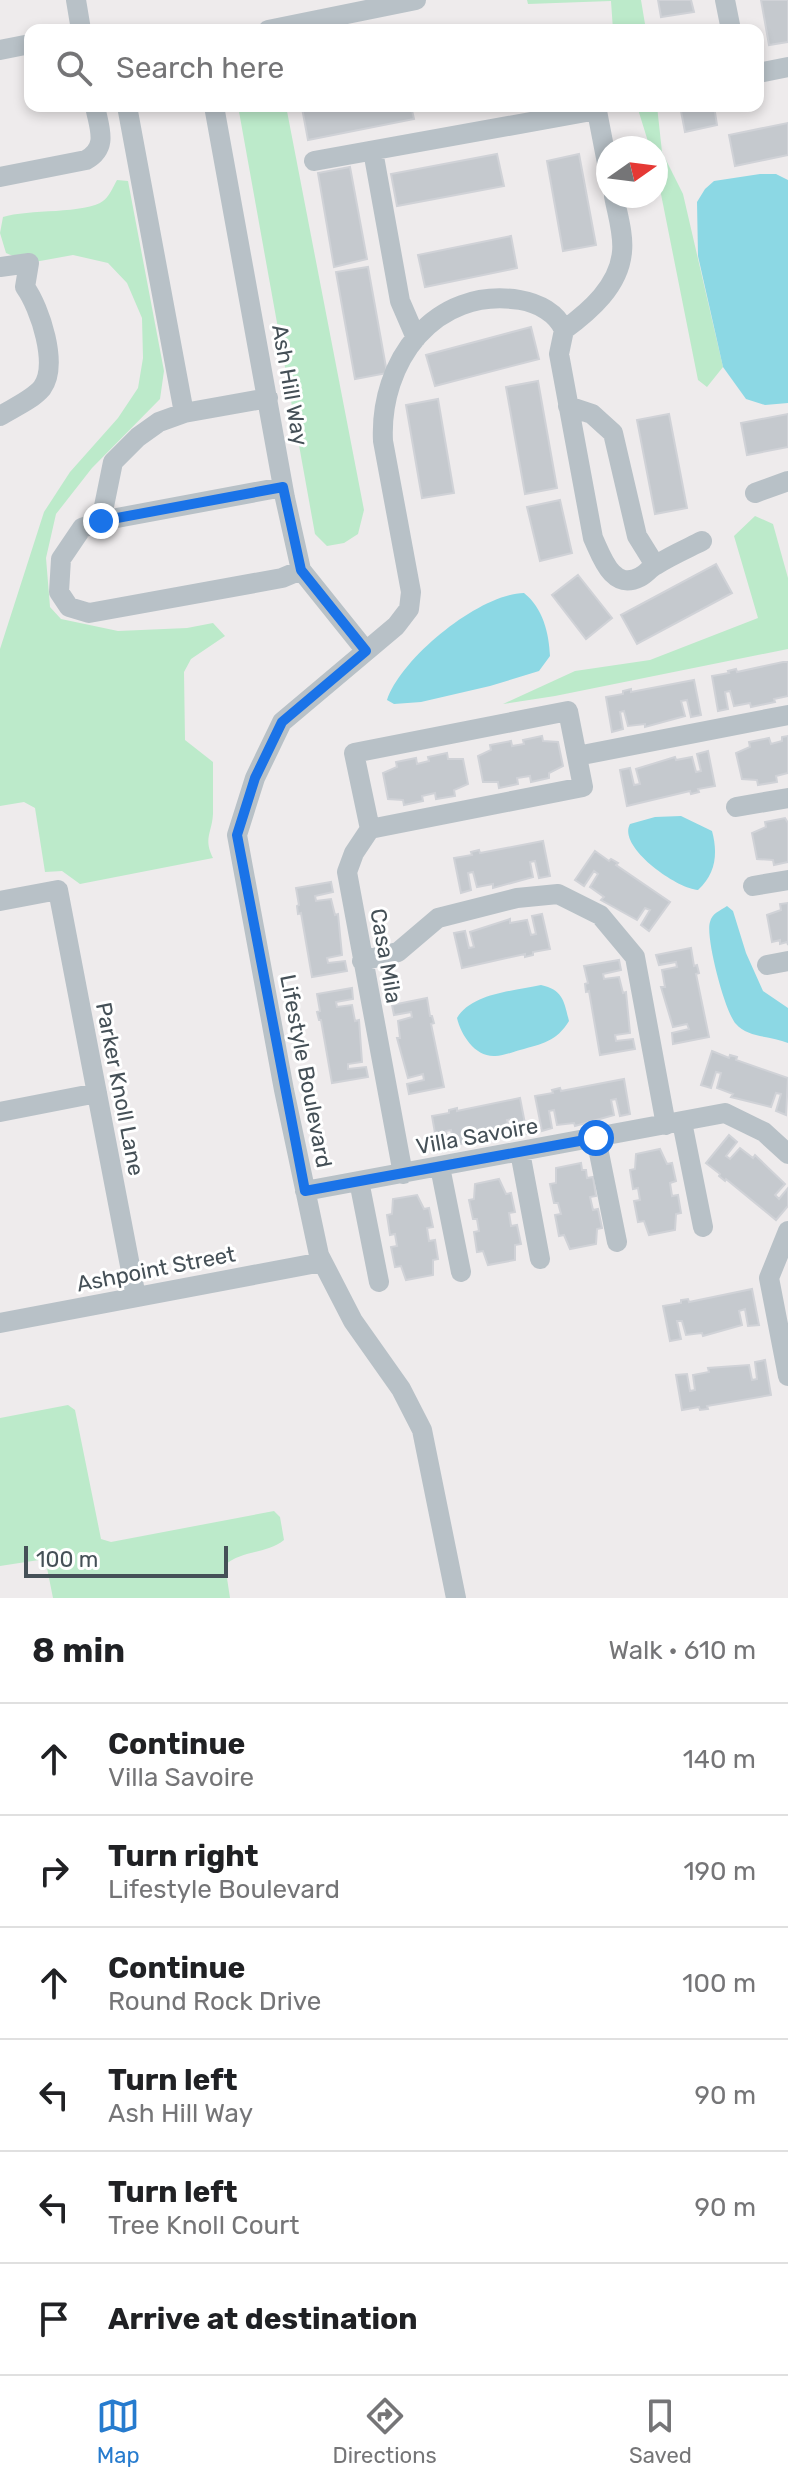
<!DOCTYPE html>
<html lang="en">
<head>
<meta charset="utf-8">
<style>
  body { margin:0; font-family:Rubik,sans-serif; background:#f2f2f2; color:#202124 }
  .compass { position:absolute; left:596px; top:136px; width:72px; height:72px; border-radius:50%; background:#fff; box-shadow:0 4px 12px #0003; rotate:76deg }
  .scale { position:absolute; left:24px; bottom:20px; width:204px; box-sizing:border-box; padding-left:8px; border:4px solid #455057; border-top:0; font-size:22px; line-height:28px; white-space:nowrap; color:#455057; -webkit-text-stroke:6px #fff; paint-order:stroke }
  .stop { position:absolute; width:24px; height:24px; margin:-18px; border:6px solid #1a73e8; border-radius:50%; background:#fff }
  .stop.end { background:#1a73e8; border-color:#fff; box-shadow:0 2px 8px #0008 }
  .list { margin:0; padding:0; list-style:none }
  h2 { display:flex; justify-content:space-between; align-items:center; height:104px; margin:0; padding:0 32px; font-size:34px }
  h2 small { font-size:26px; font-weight:400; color:#757577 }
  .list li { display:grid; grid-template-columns:52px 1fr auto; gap:24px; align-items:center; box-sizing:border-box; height:112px; padding:0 32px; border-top:2px solid #e0e0e0 }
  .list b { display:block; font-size:30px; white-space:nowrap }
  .list p { margin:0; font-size:26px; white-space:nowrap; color:#757577 }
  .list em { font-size:26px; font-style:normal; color:#757577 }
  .icon { flex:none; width:44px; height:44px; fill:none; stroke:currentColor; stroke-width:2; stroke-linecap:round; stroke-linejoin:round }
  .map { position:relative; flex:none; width:788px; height:1598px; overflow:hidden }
  .search { position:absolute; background:#fff; box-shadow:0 4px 12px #0003; left:24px; right:24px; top:24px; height:88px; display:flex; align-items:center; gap:20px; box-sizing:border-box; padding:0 28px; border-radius:16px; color:#757577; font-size:30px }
  .sheet { height:776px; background:#fff }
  nav { display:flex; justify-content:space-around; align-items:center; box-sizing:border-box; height:112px; border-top:2px solid #e0e0e0; background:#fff; font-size:22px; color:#757577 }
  nav a { display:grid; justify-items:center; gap:4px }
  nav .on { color:#267bce }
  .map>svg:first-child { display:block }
</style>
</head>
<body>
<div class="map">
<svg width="788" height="1598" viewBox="0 0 788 1598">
  <rect width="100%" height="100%" fill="#eeebec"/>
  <!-- green -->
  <path fill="#bceaca" d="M 527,0 L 641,0 L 646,30 L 613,30 L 611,1 L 528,4 Z
    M 238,106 L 286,106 L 364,510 L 358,534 L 344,543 L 327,546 L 315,534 Z
    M 637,106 L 657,106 L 662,152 L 683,194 L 723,367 L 707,387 L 698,380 L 656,169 L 656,148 L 650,148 Z
    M 117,180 L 128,181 L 164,371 L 160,399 L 92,468 L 56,514 L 46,558 L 50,607 L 61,619 L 118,631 L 187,628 L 213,623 L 225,636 L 191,659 L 184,672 L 185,740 L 213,762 C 213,779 213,797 213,814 C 212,833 203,838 213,858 L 80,884 L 62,871 L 45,872 L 35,808 L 24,802 L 0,806 L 0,649 L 44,512 L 70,472 L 118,418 L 138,388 L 143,358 L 142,318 L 127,283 L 108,263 L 73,255 L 29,263 L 6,253 L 0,233 L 3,217 C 27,209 87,214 103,201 C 109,197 113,187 117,180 Z
    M 755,516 L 773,524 L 788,578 L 788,649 L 555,696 L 503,704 L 575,671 L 650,660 L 758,618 L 734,536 Z
    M 68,1405 L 75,1410 L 101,1539 L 111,1542 L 274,1511 L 280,1517 L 284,1540 C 267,1554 242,1550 225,1565 L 230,1598 L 53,1598 L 47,1568 L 39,1560 L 0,1566 L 0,1418 Z"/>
  <!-- water -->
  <path fill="#8cd8e4" d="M 760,174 L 776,174 L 788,180 L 788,403 L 765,405 L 746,399 L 723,367 L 698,256 L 697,202 L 705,189 L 714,181 Z
    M 524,593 C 543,608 549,633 550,656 L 539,671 L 490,686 L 421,702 L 394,704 L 387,700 C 401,658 479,594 524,593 Z
    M 681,816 L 712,831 C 718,853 716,874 698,890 C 677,889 617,847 630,824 L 655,817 Z
    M 727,906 L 733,911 L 746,953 L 763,991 L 788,1008 L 788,1043 C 772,1036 748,1038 736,1024 C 725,1013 705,936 710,922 C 712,913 720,911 727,906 Z
    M 541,985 C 563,990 564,1001 569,1021 C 557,1041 542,1044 520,1050 C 513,1052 503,1056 495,1056 C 475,1057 461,1035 457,1018 C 472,993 514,991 541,985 Z"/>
  <!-- building -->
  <path fill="#c5c9ce" stroke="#d0d2d7" stroke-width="2" d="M 658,0 L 691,0 L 694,12 L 661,17 Z
    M 761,0 L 788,0 L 788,42 L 769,45 Z
    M 311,106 L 411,106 L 414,119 L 308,140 L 302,108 Z
    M 680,106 L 714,106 L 717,125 L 685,132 Z
    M 788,123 L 788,155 L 735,166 L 729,135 Z
    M 497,154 L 504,186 L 397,206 L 391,174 Z
    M 579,154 L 596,245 L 563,251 L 547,161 Z
    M 350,167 L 367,259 L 334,267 L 318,173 Z
    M 511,236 L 517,268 L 425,287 L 418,255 Z
    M 368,267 L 387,373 L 355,379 L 336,272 Z
    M 531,327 L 539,359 L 435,386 L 426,355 Z
    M 538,381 L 557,488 L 525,494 L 506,387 Z
    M 438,399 L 454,493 L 422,498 L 406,405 Z
    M 669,414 L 687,508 L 655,514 L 637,420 Z
    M 788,414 L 788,447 L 747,455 L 741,423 Z
    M 560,500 L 572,553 L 540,561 L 527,507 Z
    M 716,564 L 732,593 L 637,644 L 621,615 Z
    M 578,575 L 612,618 L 586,639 L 552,595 Z
    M 783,662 L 788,662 L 788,696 L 774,699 L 775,702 L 751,707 L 750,703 L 734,706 L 730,691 L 725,692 L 728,709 L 718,711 L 712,676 L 729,673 L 728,671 L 736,669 L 737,672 Z
    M 694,680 L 701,715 L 691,717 L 687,700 L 681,701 L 685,716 L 645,727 L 645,724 L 628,726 L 624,711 L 620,712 L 623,729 L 612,732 L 606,697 L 623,694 L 623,691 L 631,689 L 631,692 Z
    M 542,736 L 543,741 L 558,742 L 563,766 L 549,773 L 549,778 L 531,782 L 530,776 L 517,778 L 518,784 L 499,788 L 498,782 L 483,782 L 478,756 L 491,750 L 490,745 L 511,741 L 512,746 L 524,744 L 523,740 Z
    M 788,736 L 788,773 L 776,776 L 777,782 L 758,785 L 757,780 L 742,779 L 736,753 L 750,747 L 749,742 L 769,738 L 771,744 L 782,741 L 782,737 Z
    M 708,751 L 715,786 L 698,789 L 699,792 L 691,794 L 690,791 L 627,806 L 620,770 L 630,768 L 634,785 L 640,784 L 636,769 L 675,757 L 676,760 L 692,757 L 696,772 L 701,771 L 697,754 Z
    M 447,753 L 448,759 L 463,759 L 468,784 L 454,790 L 455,796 L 436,799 L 435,793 L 422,796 L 423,801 L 404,805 L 403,800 L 388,799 L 383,773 L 397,767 L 396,762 L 416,758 L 417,764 L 429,761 L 428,757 Z
    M 785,818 L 788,823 L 788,862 L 774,865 L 773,860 L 757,859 L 752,833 L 766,827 L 765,822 Z
    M 543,841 L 550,876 L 539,878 L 535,861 L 530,862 L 533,877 L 493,888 L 493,884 L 477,887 L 473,872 L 468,873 L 471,890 L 461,893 L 454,858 L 472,855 L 471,852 L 479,850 L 480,853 Z
    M 595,851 L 609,861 L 611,859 L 618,863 L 616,865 L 670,902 L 649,931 L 641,925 L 650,910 L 645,908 L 637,920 L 601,900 L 604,897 L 590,887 L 598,874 L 594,871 L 584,886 L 575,880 Z
    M 331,882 L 333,892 L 315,896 L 316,901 L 331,899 L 335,915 L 338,914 L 342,955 L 327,958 L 328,963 L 345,961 L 347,971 L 312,977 L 301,913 L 298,914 L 297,906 L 299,905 L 296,888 Z
    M 788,903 L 788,945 L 787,942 L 780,944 L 780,940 L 772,942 L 767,915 L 781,910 L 780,904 Z
    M 542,914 L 550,949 L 533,952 L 533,955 L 525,957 L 525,954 L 462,968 L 454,933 L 465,931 L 469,948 L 474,947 L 470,932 L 510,919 L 510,923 L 527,920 L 531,935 L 536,934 L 532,916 Z
    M 691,948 L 694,966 L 697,965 L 699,973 L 696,974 L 709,1037 L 673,1044 L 672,1033 L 689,1029 L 687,1024 L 673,1027 L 661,987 L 665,987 L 662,970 L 677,967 L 676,962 L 659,965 L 656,955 Z
    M 619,960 L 621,970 L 603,974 L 604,979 L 619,977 L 623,993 L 626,992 L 630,1033 L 615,1035 L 616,1041 L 633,1039 L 635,1049 L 600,1055 L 589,991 L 586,992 L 585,984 L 588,983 L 584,966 Z
    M 352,988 L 353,999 L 336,1002 L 337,1007 L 352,1005 L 355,1021 L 359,1020 L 362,1062 L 348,1064 L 348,1069 L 366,1067 L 368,1077 L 332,1083 L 321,1020 L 319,1020 L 317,1012 L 320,1011 L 317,994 Z
    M 427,998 L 430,1016 L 432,1016 L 434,1023 L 431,1024 L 444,1087 L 409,1094 L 407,1084 L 424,1080 L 423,1074 L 408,1078 L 397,1038 L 400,1038 L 398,1021 L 412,1017 L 411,1012 L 394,1015 L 392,1005 Z
    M 712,1051 L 729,1058 L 730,1055 L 737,1057 L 736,1060 L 788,1078 L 786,1115 L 776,1111 L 781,1094 L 776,1093 L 771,1107 L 731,1097 L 733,1094 L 717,1088 L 721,1073 L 716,1072 L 711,1088 L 701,1085 Z
    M 624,1079 L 630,1114 L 620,1116 L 616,1099 L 611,1100 L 614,1115 L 575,1126 L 574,1123 L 557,1125 L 554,1110 L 549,1111 L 552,1128 L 542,1131 L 535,1096 L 553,1093 L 552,1090 L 560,1088 L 561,1091 Z
    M 520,1098 L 527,1134 L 517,1136 L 513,1119 L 507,1120 L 511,1135 L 471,1146 L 471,1142 L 454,1145 L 451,1130 L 446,1131 L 449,1148 L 438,1150 L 432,1116 L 449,1113 L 449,1110 L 457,1108 L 457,1111 Z
    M 729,1135 L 737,1142 L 726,1156 L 730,1159 L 740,1148 L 753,1158 L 755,1155 L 785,1184 L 775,1195 L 779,1199 L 788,1188 L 788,1206 L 776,1220 L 726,1179 L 725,1181 L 719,1176 L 720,1174 L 706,1163 Z
    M 660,1149 L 667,1164 L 672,1163 L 676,1181 L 670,1183 L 672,1196 L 678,1195 L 681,1213 L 676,1214 L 675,1230 L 649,1235 L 644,1221 L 638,1222 L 634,1201 L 640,1200 L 638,1188 L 633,1189 L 630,1170 L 635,1169 L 636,1154 Z
    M 581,1163 L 582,1170 L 586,1170 L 587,1178 L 593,1177 L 596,1196 L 590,1197 L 593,1210 L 598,1209 L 602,1228 L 597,1229 L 596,1244 L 570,1249 L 564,1235 L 559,1236 L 555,1215 L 561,1214 L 558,1203 L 554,1203 L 550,1184 L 556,1183 L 556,1168 Z
    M 499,1179 L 506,1194 L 511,1193 L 515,1212 L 509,1213 L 511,1226 L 517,1225 L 521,1244 L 515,1245 L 515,1260 L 488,1265 L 483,1251 L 477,1252 L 474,1232 L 479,1231 L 477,1219 L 473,1219 L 469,1200 L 474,1199 L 475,1184 Z
    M 417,1195 L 424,1209 L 429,1208 L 433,1227 L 427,1228 L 429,1241 L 435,1240 L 438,1259 L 433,1260 L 433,1275 L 406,1280 L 401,1266 L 395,1267 L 391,1247 L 397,1246 L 395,1234 L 390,1235 L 387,1215 L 392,1214 L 393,1199 Z
    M 752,1289 L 759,1325 L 748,1326 L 745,1309 L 739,1311 L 742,1325 L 703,1336 L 702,1333 L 686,1335 L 682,1321 L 677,1321 L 681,1339 L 670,1341 L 663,1306 L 681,1303 L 681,1300 L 688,1299 L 689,1302 Z
    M 765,1360 L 771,1395 L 707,1406 L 708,1409 L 700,1410 L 699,1407 L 682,1410 L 676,1375 L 687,1374 L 690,1391 L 695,1390 L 693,1375 L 709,1372 L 708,1368 L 749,1365 L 752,1380 L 757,1379 L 755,1362 Z"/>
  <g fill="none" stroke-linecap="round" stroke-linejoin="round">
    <!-- minor -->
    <path stroke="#b8c1c7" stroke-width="20" d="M 76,0 L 81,30
      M 725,0 L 731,30
      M 268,30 L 416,0
      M 0,50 L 30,44
      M 758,73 L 788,67
      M 127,106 L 184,413
      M 214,106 L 285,498 L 301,570 L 366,651
      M 596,106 L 608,168
      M 373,151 L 400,301 L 416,338
      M 314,161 L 597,110
      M 0,177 L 86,160 C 109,147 99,128 95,106
      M 0,267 L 29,263 L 25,287 C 40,308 59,365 42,388 C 32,400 13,408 0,416
      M 564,330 L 559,354 L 593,538 C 602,557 612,591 640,577 C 646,574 650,568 656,565 C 670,556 686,549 702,541
      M 564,330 C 590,311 619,286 622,252 C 624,234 617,213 614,196
      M 568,406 L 592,414 L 613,433 L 637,536 L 655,565
      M 283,487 L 101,521 L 82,528 L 61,559 L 59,592 L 69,607 L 89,613 L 282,578 L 301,570
      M 755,493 L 788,481
      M 101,521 L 113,462 L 138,437 L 159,422 L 184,413 L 268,398
      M 577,756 L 788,715
      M 736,807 L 788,798
      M 370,829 L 583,787 L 568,711 L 354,753 L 370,829 L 354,853 L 347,872 L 403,1174
      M 753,886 L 788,880
      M 0,901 L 58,890 L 136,1297
      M 362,961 L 398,952 L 438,918 L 517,898 L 558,894 L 600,915 L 635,957 L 666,1125
      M 767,965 L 788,961
      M 0,1112 L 97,1093
      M 682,1122 L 703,1227
      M 596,1138 L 617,1242
      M 520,1152 L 540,1259
      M 440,1167 L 461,1272
      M 359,1181 L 379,1282
      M 305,1191 L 725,1113 L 764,1132 L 788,1154
      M 788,1231 L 769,1278 L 788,1376
      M 0,1323 L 322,1262
      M 456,1598 L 422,1430 L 401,1389 L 353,1321 L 319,1255 L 284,1090 L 237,835 L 255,778 L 282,722 L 396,626 L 409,609 L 411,592 L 383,441 C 379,362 434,286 520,300 C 538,303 557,313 564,330"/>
  </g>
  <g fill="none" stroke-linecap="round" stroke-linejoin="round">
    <!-- route -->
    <path stroke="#1a73e8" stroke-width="10" d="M 101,521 L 283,487 L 301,570 L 366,651 L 282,722 L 255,778 L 237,835 L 305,1191 L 596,1138"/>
  </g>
  <g text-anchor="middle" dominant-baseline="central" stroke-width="6" stroke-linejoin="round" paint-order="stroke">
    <!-- street labels -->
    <g font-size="22" fill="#455057" stroke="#fff">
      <text transform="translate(290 385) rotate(80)">Ash Hill Way</text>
      <text transform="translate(386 956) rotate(80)">Casa Mila</text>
      <text transform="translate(306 1071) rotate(79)">Lifestyle Boulevard</text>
      <text transform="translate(120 1089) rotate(79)">Parker Knoll Lane</text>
      <text transform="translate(477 1136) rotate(-10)">Villa Savoire</text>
      <text transform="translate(156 1269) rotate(-11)">Ashpoint Street</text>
    </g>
  </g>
</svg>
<svg class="compass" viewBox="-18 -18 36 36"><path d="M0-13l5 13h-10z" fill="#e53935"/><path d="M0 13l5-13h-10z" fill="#757577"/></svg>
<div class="scale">100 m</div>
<div class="stop" style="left:596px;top:1138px"></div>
<div class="stop end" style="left:101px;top:521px"></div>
<div class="search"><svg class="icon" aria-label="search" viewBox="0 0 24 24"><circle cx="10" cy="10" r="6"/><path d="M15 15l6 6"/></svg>Search here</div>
</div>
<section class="sheet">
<h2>8 min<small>Walk · 610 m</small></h2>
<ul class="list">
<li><svg class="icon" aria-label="ahead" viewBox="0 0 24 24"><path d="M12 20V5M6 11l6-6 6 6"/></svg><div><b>Continue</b><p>Villa Savoire</p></div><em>140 m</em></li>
<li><svg class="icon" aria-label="right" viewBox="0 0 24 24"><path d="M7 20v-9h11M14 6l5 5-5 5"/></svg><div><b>Turn right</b><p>Lifestyle Boulevard</p></div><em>190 m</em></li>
<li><svg class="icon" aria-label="ahead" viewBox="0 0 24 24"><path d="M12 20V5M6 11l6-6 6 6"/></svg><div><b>Continue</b><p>Round Rock Drive</p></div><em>100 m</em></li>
<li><svg class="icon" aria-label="left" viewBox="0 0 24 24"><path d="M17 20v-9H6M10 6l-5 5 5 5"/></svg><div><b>Turn left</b><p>Ash Hill Way</p></div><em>90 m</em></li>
<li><svg class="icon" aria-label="left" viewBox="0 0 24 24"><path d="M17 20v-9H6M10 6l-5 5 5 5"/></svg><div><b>Turn left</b><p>Tree Knoll Court</p></div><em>90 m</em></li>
<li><svg class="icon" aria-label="arrive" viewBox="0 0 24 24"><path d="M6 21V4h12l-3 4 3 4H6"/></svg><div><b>Arrive at destination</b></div></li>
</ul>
</section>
<nav>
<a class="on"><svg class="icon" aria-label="map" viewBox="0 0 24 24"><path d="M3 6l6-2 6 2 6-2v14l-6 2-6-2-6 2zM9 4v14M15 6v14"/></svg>Map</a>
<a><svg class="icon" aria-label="directions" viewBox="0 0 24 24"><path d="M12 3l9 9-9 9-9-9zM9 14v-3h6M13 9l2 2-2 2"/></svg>Directions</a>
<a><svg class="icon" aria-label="saved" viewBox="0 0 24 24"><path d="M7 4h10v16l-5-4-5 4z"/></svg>Saved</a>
</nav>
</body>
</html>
